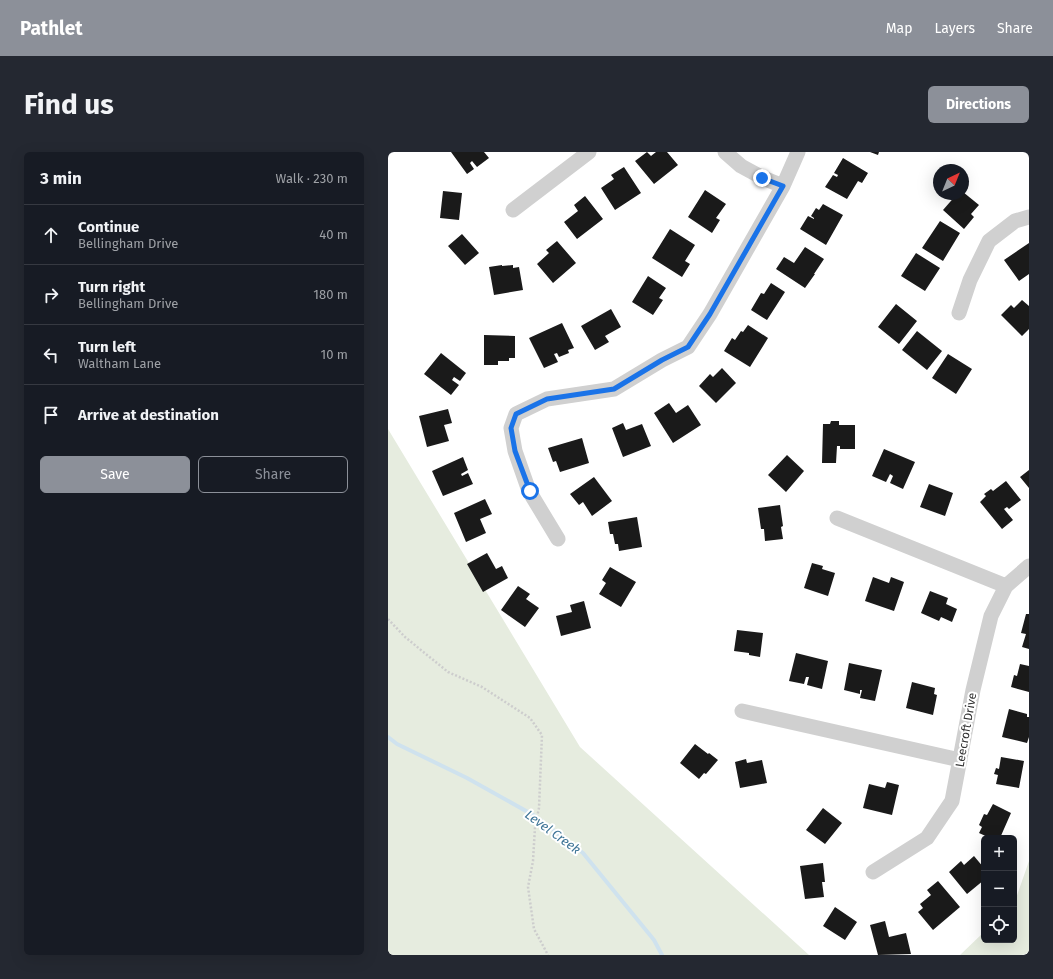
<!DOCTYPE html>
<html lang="en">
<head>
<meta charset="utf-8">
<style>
  body { margin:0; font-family:"Fira Sans",sans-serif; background:#242831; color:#f1f3f6 }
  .controls { position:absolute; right:12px; bottom:12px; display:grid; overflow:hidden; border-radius:6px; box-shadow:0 4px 16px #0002 }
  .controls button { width:36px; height:36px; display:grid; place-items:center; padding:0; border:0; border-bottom:1px solid #363941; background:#171b24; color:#f1f3f6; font:20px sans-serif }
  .compass { position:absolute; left:545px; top:12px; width:36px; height:36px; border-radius:50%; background:#171b24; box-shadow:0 4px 16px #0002; rotate:43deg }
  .stop { position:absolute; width:12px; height:12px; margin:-9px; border:3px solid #1a73e8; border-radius:50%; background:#fff }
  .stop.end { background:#1a73e8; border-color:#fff; box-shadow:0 1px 4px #0008 }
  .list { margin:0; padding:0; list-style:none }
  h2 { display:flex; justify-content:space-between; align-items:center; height:52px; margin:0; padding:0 16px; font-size:17px }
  h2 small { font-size:13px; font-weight:400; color:#9ea1a6 }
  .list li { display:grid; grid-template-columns:26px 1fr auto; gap:12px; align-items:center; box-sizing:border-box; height:60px; padding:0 16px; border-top:1px solid #363941 }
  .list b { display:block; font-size:15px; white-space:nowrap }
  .list p { margin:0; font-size:13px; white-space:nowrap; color:#9ea1a6 }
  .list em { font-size:13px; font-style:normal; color:#9ea1a6 }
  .actions { display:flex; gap:8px; padding:12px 16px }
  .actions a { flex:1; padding:9px 0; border:1px solid #8c9099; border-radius:6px; text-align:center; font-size:14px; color:#8c9099 }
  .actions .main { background:#8c9099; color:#fff }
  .icon { flex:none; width:22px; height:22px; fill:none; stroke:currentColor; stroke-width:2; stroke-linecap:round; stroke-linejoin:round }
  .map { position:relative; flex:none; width:641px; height:803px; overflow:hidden; border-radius:6px }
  header { display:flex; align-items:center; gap:24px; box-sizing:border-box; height:56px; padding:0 20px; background:#8c9099; color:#fff }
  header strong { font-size:19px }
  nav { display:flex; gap:22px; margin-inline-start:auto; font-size:14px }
  .intro { display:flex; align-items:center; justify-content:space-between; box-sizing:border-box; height:96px; padding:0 24px }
  h1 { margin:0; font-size:28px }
  .button { padding:10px 18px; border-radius:6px; background:#8c9099; color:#fff; font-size:14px; font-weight:700 }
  main { display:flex; gap:24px; padding:0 24px }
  aside { flex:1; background:#171b24; border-radius:6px; box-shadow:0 4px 16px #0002 }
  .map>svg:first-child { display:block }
</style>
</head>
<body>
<header>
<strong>Pathlet</strong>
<nav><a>Map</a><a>Layers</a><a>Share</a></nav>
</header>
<div class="intro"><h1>Find us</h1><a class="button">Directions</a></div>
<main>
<aside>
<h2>3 min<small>Walk · 230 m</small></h2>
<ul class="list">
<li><svg class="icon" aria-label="ahead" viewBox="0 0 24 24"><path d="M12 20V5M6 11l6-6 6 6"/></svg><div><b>Continue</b><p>Bellingham Drive</p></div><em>40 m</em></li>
<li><svg class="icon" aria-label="right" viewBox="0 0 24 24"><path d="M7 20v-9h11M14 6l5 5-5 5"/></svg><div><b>Turn right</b><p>Bellingham Drive</p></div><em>180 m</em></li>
<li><svg class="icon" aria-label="left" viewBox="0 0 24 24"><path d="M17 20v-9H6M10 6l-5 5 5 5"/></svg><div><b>Turn left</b><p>Waltham Lane</p></div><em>10 m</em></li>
<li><svg class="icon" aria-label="arrive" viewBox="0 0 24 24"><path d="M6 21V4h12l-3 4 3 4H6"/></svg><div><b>Arrive at destination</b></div></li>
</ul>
<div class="actions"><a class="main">Save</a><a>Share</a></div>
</aside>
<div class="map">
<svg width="641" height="803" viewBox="0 0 641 803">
  <rect width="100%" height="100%" fill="#fff"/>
  <!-- green -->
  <path fill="#e6ecdf" d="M 0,277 L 192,595 L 421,803 L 0,803 Z
    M 641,709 L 641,801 L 634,803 L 572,803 L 596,780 L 596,788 L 626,788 L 626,752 Z"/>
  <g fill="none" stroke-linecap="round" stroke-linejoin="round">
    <!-- stream -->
    <path stroke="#cfe2ee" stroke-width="4" d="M 0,585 L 9,592 L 79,626 L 147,664 L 195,701 L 266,788 L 274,803"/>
  </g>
  <!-- building -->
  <path fill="#1a1a1a" d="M 63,0 L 96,0 L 101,6 L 89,15 L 84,9 L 82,11 L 86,17 L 79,22 Z
    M 259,0 L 263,4 L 268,0 L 279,0 L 290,13 L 266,32 L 247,9 Z
    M 482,0 L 491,0 L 490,3 Z
    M 455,6 L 480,21 L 474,31 L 470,29 L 459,47 L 437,35 L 445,23 L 449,25 L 450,23 L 446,21 Z
    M 236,15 L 253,41 L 227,58 L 213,36 L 226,27 L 223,23 Z
    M 317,38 L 338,52 L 328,66 L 332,68 L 324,81 L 300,65 Z
    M 55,39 L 74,41 L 71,68 L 52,66 Z
    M 575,40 L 591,53 L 583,62 L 586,65 L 576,77 L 555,58 L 569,42 L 575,42 Z
    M 197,44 L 215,67 L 189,87 L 176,70 L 190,59 L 186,53 Z
    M 435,52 L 455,63 L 438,93 L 412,77 L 420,64 L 426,67 L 426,66 L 423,64 L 428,56 L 431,58 Z
    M 552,69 L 572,81 L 555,109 L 534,96 Z
    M 282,77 L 307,93 L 297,109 L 302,112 L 294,125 L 264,106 Z
    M 74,82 L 91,101 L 77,113 L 60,94 Z
    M 169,89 L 188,111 L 165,131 L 149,112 L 161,101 L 158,98 Z
    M 641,91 L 641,122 L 631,129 L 616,108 Z
    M 417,95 L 436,107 L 426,122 L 427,122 L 417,136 L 388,117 L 396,105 L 406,111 Z
    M 528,101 L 552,116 L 537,139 L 513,124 Z
    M 114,113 L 114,114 L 125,113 L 125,116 L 131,115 L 135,138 L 106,143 L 101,115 Z
    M 260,124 L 278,136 L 271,146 L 275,148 L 265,163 L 244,150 Z
    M 383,131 L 397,140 L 379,168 L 363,158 L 373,141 L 376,142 Z
    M 634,148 L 641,154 L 641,177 L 634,184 L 613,163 L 623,153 L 626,156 Z
    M 508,152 L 529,169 L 511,192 L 490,175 Z
    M 223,157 L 233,175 L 217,184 L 221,190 L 207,198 L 193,174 Z
    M 174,171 L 186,196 L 180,198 L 181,201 L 171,205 L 169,201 L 166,202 L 170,210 L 156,216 L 141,186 Z
    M 360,173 L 380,186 L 362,215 L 336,199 L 344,186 L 347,188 L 353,179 L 355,180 Z
    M 529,179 L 554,199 L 539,218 L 514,198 Z
    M 96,183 L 127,184 L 127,206 L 121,206 L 121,209 L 110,209 L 110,213 L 96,213 Z
    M 53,201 L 78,221 L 72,229 L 66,225 L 64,228 L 71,233 L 63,243 L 36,222 Z
    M 560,202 L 584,217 L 568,242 L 544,226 Z
    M 334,216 L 348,231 L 328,251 L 311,234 L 322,222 L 325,225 Z
    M 281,251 L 288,261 L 300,253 L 313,273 L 285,291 L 266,261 Z
    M 60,257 L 64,271 L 56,273 L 61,289 L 39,295 L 31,264 Z
    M 443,269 L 451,269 L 451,273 L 467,273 L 467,297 L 452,297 L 452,294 L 449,294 L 448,311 L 434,311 L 435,272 L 442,272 Z
    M 235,271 L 238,278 L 254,272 L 263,294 L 235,305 L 224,276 Z
    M 194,286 L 201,311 L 172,320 L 168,309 L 165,310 L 160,296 Z
    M 496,297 L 527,310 L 515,337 L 502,331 L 505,324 L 502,322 L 498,330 L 484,324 Z
    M 399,303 L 416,319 L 398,340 L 380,323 Z
    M 75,305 L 80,318 L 73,322 L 74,324 L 80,321 L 85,332 L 55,344 L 44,319 Z
    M 641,318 L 641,336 L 632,325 Z
    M 206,325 L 224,349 L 204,364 L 195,350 L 191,353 L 182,342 Z
    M 618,329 L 633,348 L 621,357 L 619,355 L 616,357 L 625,368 L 614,377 L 592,350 L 598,344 L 596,342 L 603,337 L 605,339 Z
    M 541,332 L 565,341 L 557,364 L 532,355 Z
    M 97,347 L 104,362 L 92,367 L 98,381 L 78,390 L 66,361 Z
    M 392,353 L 395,374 L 393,375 L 395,387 L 377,389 L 376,377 L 373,377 L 370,356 Z
    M 249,365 L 254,395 L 231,399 L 230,392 L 227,392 L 225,382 L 222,382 L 220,370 Z
    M 99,401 L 108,417 L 114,414 L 120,426 L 95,440 L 79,412 Z
    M 424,411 L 435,414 L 434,417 L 447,421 L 440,444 L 416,436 Z
    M 222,415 L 248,430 L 233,455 L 211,442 L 218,431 L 214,428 Z
    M 485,425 L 501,431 L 503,425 L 516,430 L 506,459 L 477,449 Z
    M 130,434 L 142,442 L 138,447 L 151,456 L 137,475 L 113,458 Z
    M 542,439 L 560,446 L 558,452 L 569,457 L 564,470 L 553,465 L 551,469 L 533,461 Z
    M 196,449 L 203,476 L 173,484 L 168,464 L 184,460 L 182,453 Z
    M 638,462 L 641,462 L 641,497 L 634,495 L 638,482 L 633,481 Z
    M 349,478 L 375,481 L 372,505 L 361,503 L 361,501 L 346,499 Z
    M 408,501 L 440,509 L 434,537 L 419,533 L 421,525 L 418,525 L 416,532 L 401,529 Z
    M 461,511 L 494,518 L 487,549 L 472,546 L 474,538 L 472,538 L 472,542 L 456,538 Z
    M 632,512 L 641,514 L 641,540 L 623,535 L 626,523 L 629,524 Z
    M 524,530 L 547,536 L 546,542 L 549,543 L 545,563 L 518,556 Z
    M 621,557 L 639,562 L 639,565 L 641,565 L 641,585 L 639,591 L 614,585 Z
    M 307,592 L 320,602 L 321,601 L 330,608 L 318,622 L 316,621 L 311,627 L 292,611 Z
    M 613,605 L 636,609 L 631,636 L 608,632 L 610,623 L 606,622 L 608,616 L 611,617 Z
    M 358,607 L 359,611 L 374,608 L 379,631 L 352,636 L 347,610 Z
    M 499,630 L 511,633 L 504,663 L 475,656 L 481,632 L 497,636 Z
    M 605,652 L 623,661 L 612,686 L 602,686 L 591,681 L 594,675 L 591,673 L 596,662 L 599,663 Z
    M 435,656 L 454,671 L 437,692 L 418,678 Z
    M 586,704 L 596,716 L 596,728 L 579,742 L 561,720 L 573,709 L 576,713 Z
    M 435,711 L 437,730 L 434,730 L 436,745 L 417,747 L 412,714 Z
    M 550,729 L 572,755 L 545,778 L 530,760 L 535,756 L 532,752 L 543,743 L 539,738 Z
    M 447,755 L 469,770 L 457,788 L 435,774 Z
    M 497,769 L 501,785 L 518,781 L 523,802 L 490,803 L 482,773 Z"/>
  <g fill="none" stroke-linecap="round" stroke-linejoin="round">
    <!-- path -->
    <path stroke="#cdcdcd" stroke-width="2.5" stroke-dasharray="2 2" stroke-linecap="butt" d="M 0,467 L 17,485 L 60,520 L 94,535 L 142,566 L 154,583 L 151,656 L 147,675 L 145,709 L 140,735 L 146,777 L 160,803"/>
    <!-- street -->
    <path stroke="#d0d0d0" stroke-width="15" d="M 337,0 L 353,14 L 375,26 L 395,34
      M 125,58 L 201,0
      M 571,161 L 582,128 L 601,89 L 627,69 L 641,65
      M 449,366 L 618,434
      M 170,387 L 141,339 L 127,299 L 123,276 L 128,262 L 159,247 L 226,237 L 274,208 L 300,195 L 322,162 L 395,34 L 410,0
      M 354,559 L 572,608
      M 485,720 L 539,686 L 564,649 L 585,538 L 603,464 L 618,434 L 641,414"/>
  </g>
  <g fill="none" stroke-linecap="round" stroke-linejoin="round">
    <!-- route -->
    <path stroke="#1a73e8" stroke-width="5" d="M 142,339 L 127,299 L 123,276 L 128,262 L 159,247 L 226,237 L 274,208 L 300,195 L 322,162 L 395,34 L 374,26"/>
  </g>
  <g text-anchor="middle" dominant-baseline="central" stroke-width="4" stroke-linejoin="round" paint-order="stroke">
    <!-- street labels -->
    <g font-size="12" fill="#333" stroke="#fff">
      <text transform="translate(578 578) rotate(-80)">Leecroft Drive</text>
    </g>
    <!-- water labels -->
    <g font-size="13" font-style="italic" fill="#3f7597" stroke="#fff">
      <text transform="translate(165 680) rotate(36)">Level Creek</text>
    </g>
  </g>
</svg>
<div class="controls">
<button>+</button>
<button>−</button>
<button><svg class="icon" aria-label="locate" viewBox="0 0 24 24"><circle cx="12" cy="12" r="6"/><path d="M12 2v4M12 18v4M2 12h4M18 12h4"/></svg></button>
</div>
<svg class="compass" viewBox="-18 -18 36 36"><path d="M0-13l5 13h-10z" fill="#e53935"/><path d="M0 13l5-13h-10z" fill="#9ea1a6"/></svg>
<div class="stop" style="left:142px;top:339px"></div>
<div class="stop end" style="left:374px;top:26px"></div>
</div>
</main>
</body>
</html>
